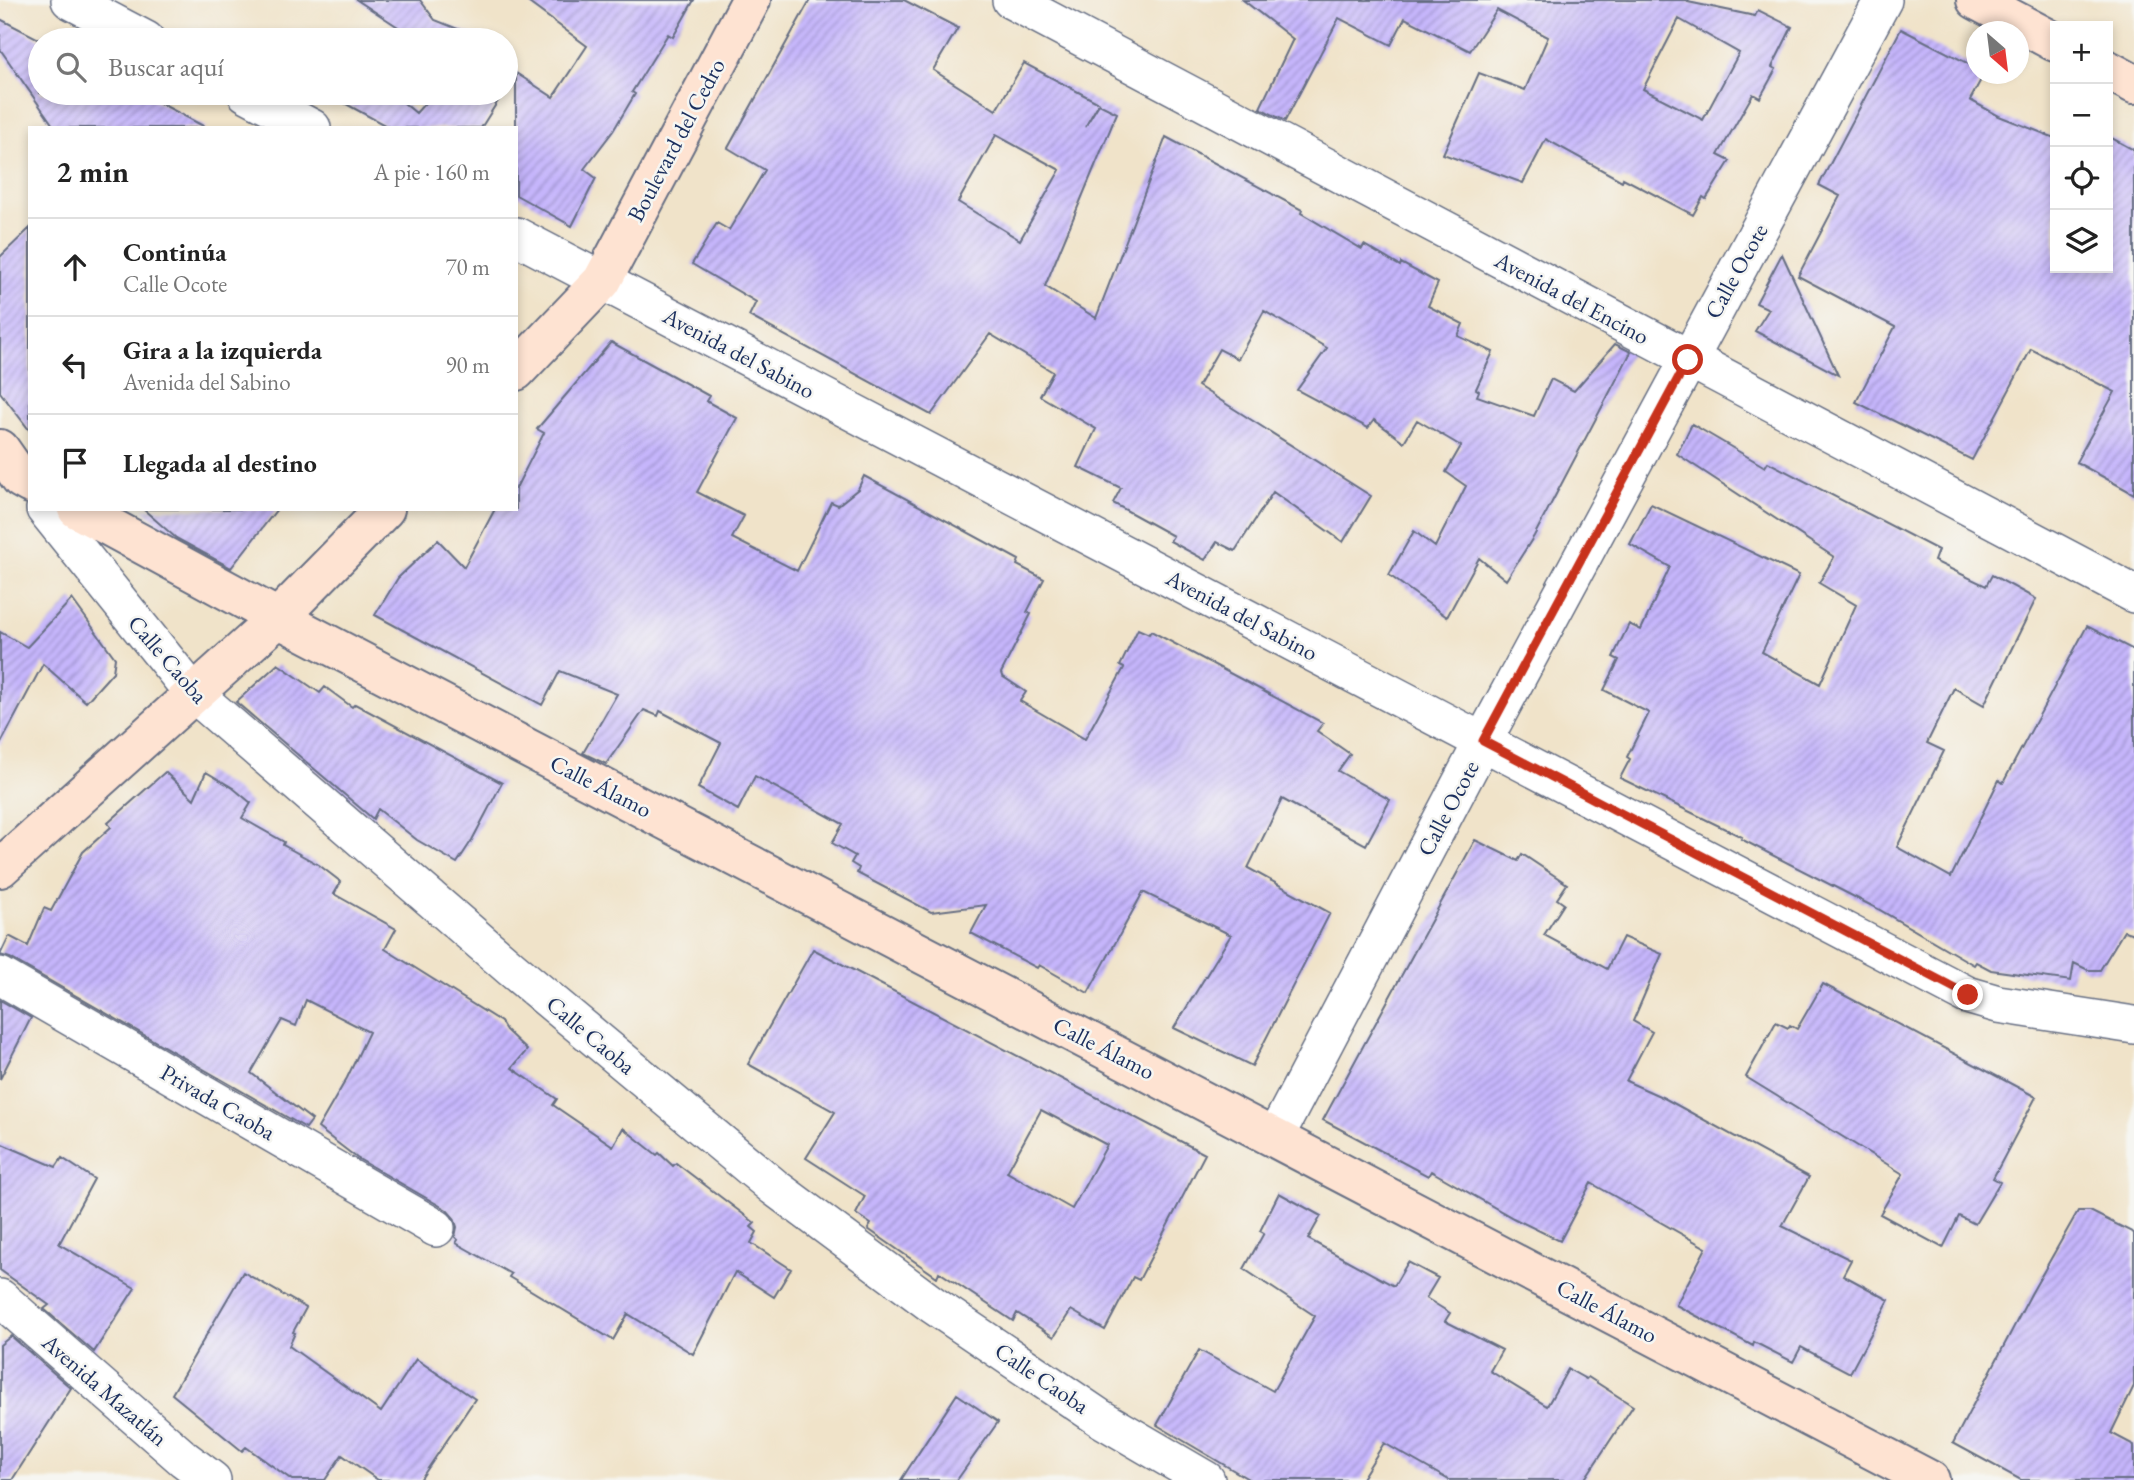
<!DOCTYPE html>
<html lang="es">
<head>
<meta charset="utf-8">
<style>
  body { margin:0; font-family:"EB Garamond",serif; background:#f2f2f2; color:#222 }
  .controls { position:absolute; right:21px; top:21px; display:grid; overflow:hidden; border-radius:0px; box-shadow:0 4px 10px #0003 }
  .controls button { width:63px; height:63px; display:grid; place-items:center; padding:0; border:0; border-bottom:2px solid #e0e0e0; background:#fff; color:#222; font:35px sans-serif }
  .compass { position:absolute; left:1966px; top:21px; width:63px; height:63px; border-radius:50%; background:#fff; box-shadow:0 4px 10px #0003; rotate:152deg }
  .stop { position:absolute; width:21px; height:21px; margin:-16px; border:5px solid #c8321e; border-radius:50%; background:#fff }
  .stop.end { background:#c8321e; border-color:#fff; box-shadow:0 2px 7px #0008 }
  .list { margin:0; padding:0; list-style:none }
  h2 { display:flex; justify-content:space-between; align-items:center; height:91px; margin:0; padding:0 28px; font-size:30px }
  h2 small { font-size:23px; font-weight:400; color:#767676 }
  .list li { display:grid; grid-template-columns:46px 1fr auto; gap:21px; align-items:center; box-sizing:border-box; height:98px; padding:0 28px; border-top:2px solid #e0e0e0 }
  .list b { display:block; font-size:26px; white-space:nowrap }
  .list p { margin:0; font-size:23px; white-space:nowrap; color:#767676 }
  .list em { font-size:23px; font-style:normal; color:#767676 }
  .icon { flex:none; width:38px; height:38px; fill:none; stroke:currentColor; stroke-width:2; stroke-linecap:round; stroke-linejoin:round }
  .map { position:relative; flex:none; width:2134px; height:1480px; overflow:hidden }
  .search { position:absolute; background:#fff; box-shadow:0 4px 10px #0003; left:28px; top:28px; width:490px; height:77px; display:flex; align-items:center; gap:18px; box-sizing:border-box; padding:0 24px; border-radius:38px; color:#767676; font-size:26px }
  .panel { position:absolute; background:#fff; box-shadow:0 4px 10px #0003; left:28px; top:126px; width:490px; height:385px; border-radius:0px }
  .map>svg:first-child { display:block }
</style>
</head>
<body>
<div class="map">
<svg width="2134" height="1480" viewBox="0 0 2134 1480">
  <defs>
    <pattern id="building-hatch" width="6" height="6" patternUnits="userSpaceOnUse" patternTransform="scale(1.75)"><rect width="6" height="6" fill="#c6b6fc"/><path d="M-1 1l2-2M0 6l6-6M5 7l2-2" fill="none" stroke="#a094cf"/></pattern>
  </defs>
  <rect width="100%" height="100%" fill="#f6f6f2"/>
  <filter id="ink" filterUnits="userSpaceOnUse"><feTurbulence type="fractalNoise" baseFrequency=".0143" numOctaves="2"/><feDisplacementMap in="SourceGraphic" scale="14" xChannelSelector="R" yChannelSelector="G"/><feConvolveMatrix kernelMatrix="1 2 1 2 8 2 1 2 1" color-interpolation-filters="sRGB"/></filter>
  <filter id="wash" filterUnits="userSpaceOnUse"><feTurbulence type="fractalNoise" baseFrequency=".00686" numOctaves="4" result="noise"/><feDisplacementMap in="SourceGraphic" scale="28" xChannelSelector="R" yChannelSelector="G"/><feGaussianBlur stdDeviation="1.57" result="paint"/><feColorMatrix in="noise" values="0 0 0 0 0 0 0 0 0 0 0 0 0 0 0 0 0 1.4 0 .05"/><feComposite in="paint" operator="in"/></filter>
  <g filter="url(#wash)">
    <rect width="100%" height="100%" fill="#f0e3c9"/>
    <g id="blocks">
      <!-- building -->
      <path fill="url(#building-hatch)" fill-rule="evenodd" d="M 357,0 L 420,0 L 435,20 L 483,39 L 418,40 Z
        M 525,0 L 694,0 L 673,37 L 668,34 L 632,92 L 635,94 L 613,131 L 584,169 L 596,178 L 572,226 L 516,195 L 516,73 L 553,97 L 587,46 Z
        M 810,0 L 904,0 L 958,28 L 933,70 L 996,110 L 1024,63 L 1099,103 L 1085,127 L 1099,104 L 1117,113 L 1045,286 L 1096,318 L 1166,137 L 1302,210 L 1301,213 L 1362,249 L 1364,245 L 1400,266 L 1401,263 L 1438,283 L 1428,306 L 1463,324 L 1458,336 L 1493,352 L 1476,389 L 1479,391 L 1477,396 L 1534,416 L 1551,379 L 1574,391 L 1615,344 L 1631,352 L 1534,536 L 1506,580 L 1479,558 L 1447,617 L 1389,575 L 1414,531 L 1435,547 L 1466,486 L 1446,472 L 1461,446 L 1417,420 L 1404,442 L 1374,420 L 1368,428 L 1297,390 L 1327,348 L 1264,311 L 1238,359 L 1219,349 L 1198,386 L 1371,496 L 1343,542 L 1273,492 L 1235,551 L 1217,542 L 1205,560 L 1170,541 L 1173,536 L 1113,503 L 1121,488 L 1078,467 L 1096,429 L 1040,396 L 1053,372 L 990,334 L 931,415 L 749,316 L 756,302 L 692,264 L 717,223 L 729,230 L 765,170 L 728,148 ZM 996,135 L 1060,170 L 1020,240 L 958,202 Z
        M 1243,0 L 1689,0 L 1688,2 L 1755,16 L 1758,10 L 1792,27 L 1772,67 L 1776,69 L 1760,98 L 1753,94 L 1718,155 L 1730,161 L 1706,199 L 1703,197 L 1693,215 L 1623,178 L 1622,181 L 1546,139 L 1523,183 L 1443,154 L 1479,73 L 1525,90 L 1548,37 L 1497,10 L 1470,51 L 1405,18 L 1391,45 L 1339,18 L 1285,121 L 1260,108 L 1293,39 ZM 1679,19 L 1739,53 L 1703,120 L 1643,89 Z
        M 0,19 L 41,40 L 40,93 L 141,93 L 207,128 L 55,128 L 0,49 Z
        M 1901,29 L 1977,68 L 1977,74 L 1984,74 L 1970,100 L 1999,116 L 2055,138 L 2055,268 L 2108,268 L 2108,141 L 2110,137 L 2134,150 L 2134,494 L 2076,462 L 2115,392 L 2031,349 L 1972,460 L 1856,402 L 1895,327 L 1798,276 L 1840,196 L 1819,185 Z
        M 326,93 L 392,93 L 416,113 L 434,93 L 503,93 L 481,128 L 390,128 Z
        M 30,228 L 30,431 L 0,392 L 0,257 Z
        M 1782,254 L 1820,336 L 1838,375 L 1755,331 L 1769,309 L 1756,303 Z
        M 611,342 L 709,396 L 706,401 L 737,418 L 697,492 L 744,516 L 732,538 L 797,571 L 831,502 L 838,505 L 858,489 L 864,476 L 1019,560 L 1017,565 L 1044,579 L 1027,612 L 1031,614 L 1001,673 L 1002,676 L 1026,692 L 1020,701 L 1085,739 L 1124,668 L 1120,666 L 1138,629 L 1149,634 L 1151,631 L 1323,723 L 1317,731 L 1350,754 L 1338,771 L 1390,800 L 1366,845 L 1282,799 L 1248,868 L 1330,913 L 1252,1066 L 1174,1028 L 1231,935 L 1143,892 L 1088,993 L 1039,965 L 1037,968 L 971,933 L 986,905 L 931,912 L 857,873 L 859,868 L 851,863 L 855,856 L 832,843 L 843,824 L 755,776 L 738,810 L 698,788 L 721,743 L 660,711 L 658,716 L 644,710 L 606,764 L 583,753 L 617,694 L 560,671 L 542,705 L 375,615 L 398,578 L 438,540 L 464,567 L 495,509 L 516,509 L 516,488 L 544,433 L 537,429 Z
        M 1692,424 L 1765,467 L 1768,462 L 1938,550 L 1934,561 L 1986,586 L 1992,575 L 2036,599 L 1984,705 L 1954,688 L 1927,743 L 1944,751 L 1897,847 L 1951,877 L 1999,780 L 2003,783 L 2087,626 L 2134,650 L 2134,934 L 2124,931 L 2100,970 L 2088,970 L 2074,963 L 2071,981 L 1991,970 L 1976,962 L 1974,965 L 1878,909 L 1741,839 L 1742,837 L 1620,778 L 1630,759 L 1627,757 L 1649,713 L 1604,690 L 1619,660 L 1613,657 L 1629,624 L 1641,630 L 1670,567 L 1630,544 L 1651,504 L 1799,575 L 1762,652 L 1820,684 L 1856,605 L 1819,583 L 1834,557 L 1677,454 Z
        M 143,509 L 277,509 L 231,568 L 176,538 Z
        M 72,599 L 115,658 L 113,672 L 86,702 L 43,664 L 0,745 L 0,632 L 27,647 Z
        M 278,664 L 320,693 L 325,687 L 352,707 L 355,704 L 502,783 L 472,840 L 457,863 L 417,840 L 378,809 L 373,819 L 236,702 Z
        M 165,772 L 194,799 L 206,772 L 233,788 L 251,803 L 242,818 L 284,842 L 283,845 L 319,865 L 341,882 L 334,894 L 396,929 L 385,949 L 501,1022 L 506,1030 L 527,1050 L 512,1068 L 557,1099 L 553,1105 L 613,1146 L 623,1128 L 657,1155 L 659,1153 L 673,1166 L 676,1163 L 755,1223 L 751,1227 L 757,1232 L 751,1243 L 791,1269 L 774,1297 L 735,1272 L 693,1354 L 628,1314 L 613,1340 L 509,1277 L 511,1274 L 456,1243 L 458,1240 L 455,1237 L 457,1227 L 454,1218 L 447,1210 L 357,1158 L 318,1128 L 347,1078 L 369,1032 L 306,1000 L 296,1026 L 282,1020 L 251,1073 L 312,1120 L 306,1128 L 10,958 L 0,955 L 9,936 L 28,946 L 44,908 L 51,911 L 83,852 L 111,827 L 108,823 Z
        M 1475,840 L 1518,861 L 1522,854 L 1567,884 L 1557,899 L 1564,904 L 1544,935 L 1607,969 L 1623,937 L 1662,954 L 1633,1021 L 1652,1032 L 1626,1081 L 1664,1098 L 1809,1177 L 1782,1226 L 1851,1260 L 1843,1275 L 1889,1300 L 1850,1373 L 1801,1347 L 1793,1362 L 1754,1342 L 1753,1346 L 1676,1305 L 1706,1248 L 1591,1183 L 1560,1241 L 1513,1218 L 1431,1171 L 1428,1176 L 1323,1120 Z
        M 813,949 L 1205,1154 L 1139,1280 L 1133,1277 L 1105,1330 L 1071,1310 L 1054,1337 L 1017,1313 L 1013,1321 L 939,1272 L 937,1277 L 868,1229 L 871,1224 L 856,1214 L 865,1196 L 806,1158 L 835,1112 L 748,1064 ZM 1041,1110 L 1107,1145 L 1072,1209 L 1007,1172 Z
        M 1823,984 L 2036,1097 L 1993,1178 L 2000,1182 L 1975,1224 L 1959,1216 L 1943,1248 L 1880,1214 L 1903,1174 L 1746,1077 L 1776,1022 L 1788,1028 L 1790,1025 L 1797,1029 Z
        M 0,1000 L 31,1018 L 0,1079 Z
        M 0,1143 L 56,1167 L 62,1158 L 94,1179 L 59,1244 L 135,1288 L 94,1352 L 44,1309 L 49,1305 L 0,1270 Z
        M 1279,1193 L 1321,1216 L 1308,1239 L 1394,1286 L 1408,1262 L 1438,1278 L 1426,1298 L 1450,1313 L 1445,1321 L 1502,1350 L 1490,1371 L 1547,1406 L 1568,1369 L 1586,1379 L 1588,1377 L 1633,1406 L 1584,1480 L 1449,1480 L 1384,1443 L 1361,1480 L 1250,1480 L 1157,1425 L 1199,1350 L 1273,1391 L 1315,1316 L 1244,1269 L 1264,1233 L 1260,1231 Z
        M 2078,1211 L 2090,1211 L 2134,1233 L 2134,1386 L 2111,1433 L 2134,1445 L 2134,1480 L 2021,1480 L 1953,1443 L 2031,1294 Z
        M 243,1272 L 306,1308 L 293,1332 L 295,1333 L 289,1346 L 381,1412 L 416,1359 L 475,1399 L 420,1480 L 378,1480 L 342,1455 L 325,1480 L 292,1480 L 246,1447 L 242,1451 L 172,1394 Z
        M 11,1336 L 71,1388 L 12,1480 L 0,1480 L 0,1345 Z
        M 957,1394 L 998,1422 L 957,1480 L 901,1480 Z"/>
    </g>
  </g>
  <g filter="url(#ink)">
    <use href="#blocks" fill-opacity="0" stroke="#666e83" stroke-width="2"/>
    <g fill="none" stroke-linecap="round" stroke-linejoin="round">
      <!-- street casing -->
      <g stroke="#666e83" stroke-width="40">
        <path id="street" d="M 70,0 L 146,40
          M 1011,0 L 2134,594
          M 246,93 L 312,128
          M 516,236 L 1967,995 L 1998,1004 L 2134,1025
          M 45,509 L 193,693 L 512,969 L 774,1187 L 933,1305 L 1100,1418 L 1206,1480
          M 0,976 L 436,1228
          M 1275,1137 L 1483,741 L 1883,0
          M 0,1298 L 184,1459 L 212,1480"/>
      </g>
      <!-- secondary casing -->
      <g stroke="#666e83" stroke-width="42">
        <path id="secondary" d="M 1976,0 L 2055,42
          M 2108,70 L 2134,84
          M 516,371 L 602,281 L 751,0
          M 0,449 L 21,479 L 30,484
          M 77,509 L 278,618 L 1930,1480
          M 0,868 L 278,618 L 385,509"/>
      </g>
      <!-- street -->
      <use href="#street" stroke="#fff" stroke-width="37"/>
      <!-- secondary -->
      <use href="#secondary" stroke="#fee3d2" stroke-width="38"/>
    </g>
  </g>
  <g fill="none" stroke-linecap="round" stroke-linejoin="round" filter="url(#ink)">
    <!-- route -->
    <path stroke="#c8321e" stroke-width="9" d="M 1688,360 L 1483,741 L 1968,995"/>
  </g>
  <g text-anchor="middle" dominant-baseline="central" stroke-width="5" stroke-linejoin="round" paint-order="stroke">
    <!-- street labels -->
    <g font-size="23" fill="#1b2f5e" stroke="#f6f6f2">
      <text transform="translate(676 140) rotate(-62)">Boulevard del Cedro</text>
      <text transform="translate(1736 271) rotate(-61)">Calle Ocote</text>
      <text transform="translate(1572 298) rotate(28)">Avenida del Encino</text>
      <text transform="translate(739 353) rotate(28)">Avenida del Sabino</text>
      <text transform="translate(1242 615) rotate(28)">Avenida del Sabino</text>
      <text transform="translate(168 659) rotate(49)">Calle Caoba</text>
      <text transform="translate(601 786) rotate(27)">Calle Álamo</text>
      <text transform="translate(1448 808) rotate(-62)">Calle Ocote</text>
      <text transform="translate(591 1035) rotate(40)">Calle Caoba</text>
      <text transform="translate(1104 1048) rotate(27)">Calle Álamo</text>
      <text transform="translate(218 1102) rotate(30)">Privada Caoba</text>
      <text transform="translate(1607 1311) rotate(28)">Calle Álamo</text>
      <text transform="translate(1042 1378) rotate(34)">Calle Caoba</text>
      <text transform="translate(105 1390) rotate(41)">Avenida Mazatlán</text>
    </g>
  </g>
</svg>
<div class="controls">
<button>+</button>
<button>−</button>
<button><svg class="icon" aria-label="locate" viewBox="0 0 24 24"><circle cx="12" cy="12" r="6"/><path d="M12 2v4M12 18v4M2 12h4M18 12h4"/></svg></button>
<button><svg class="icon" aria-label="layers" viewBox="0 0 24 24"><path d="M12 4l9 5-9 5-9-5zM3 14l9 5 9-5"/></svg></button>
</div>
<svg class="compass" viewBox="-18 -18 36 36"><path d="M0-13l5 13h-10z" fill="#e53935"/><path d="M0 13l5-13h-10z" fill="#767676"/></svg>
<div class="stop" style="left:1688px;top:360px"></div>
<div class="stop end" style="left:1968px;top:995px"></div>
<div class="search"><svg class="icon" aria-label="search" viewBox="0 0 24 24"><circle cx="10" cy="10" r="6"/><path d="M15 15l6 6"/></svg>Buscar aquí</div>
<section class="panel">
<h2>2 min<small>A pie · 160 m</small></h2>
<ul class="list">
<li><svg class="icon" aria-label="ahead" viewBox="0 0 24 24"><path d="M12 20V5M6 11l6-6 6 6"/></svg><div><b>Continúa</b><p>Calle Ocote</p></div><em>70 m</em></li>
<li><svg class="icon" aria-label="left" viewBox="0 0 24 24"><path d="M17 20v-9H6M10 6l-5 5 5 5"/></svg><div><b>Gira a la izquierda</b><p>Avenida del Sabino</p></div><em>90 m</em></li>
<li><svg class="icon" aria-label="arrive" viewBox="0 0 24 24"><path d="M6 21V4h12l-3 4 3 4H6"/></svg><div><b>Llegada al destino</b></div></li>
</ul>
</section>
</div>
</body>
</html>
